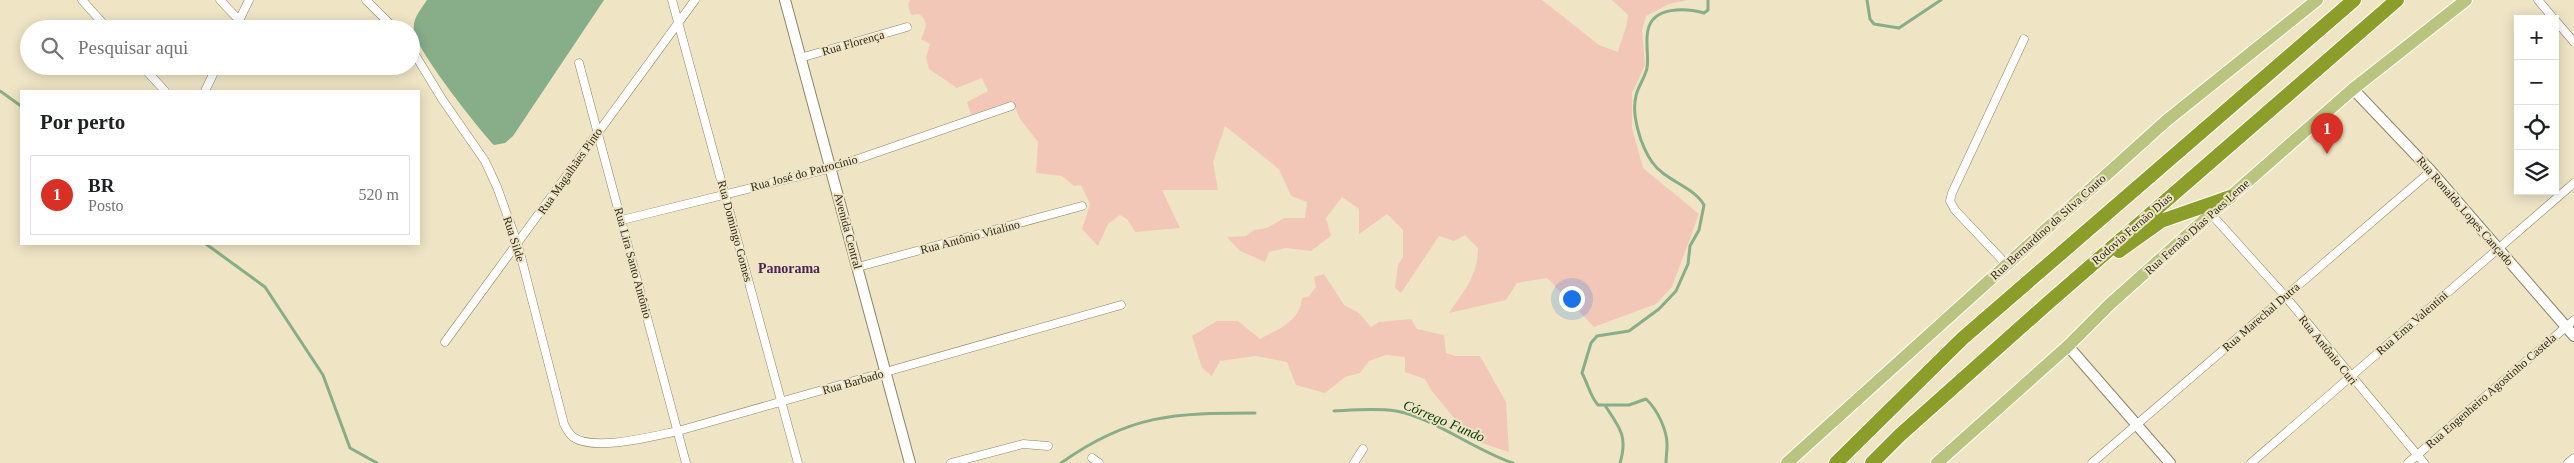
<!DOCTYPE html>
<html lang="pt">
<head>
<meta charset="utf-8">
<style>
  body { margin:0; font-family:Georgia,serif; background:#f6f6f6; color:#202124 }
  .controls { position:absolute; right:15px; top:15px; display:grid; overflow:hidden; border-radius:0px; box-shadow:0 2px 12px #0003 }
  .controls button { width:45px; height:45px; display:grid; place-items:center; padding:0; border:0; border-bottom:1px solid #e0e0e0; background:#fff; color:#202124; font:25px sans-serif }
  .you { position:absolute; left:1571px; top:298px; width:18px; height:18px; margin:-12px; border:4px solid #fff; border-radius:50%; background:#1a73e8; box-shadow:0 0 0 8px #1a73e833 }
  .badge { display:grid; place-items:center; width:32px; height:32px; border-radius:50%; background:#d93025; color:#fff; font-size:16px; font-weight:700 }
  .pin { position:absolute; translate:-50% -41px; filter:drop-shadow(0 1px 2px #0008) }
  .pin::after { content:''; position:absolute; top:26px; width:18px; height:15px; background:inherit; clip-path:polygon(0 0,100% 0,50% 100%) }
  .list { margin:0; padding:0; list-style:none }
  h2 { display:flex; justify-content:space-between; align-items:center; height:65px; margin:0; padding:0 20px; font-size:21px }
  h2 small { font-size:16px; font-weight:400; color:#757577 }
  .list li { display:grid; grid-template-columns:32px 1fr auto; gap:15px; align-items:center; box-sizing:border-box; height:80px; margin:0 10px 10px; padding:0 10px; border:1px solid #e0e0e0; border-radius:0px }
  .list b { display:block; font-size:19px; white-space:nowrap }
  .list p { margin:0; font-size:16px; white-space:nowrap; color:#757577 }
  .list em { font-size:16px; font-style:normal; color:#757577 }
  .icon { flex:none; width:28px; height:28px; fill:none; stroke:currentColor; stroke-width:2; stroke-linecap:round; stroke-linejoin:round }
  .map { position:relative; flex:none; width:2574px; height:463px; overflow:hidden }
  .search { position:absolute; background:#fff; box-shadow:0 2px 12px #0003; left:20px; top:20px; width:400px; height:55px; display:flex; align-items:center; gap:12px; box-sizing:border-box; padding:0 18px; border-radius:28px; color:#757577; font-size:19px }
  .panel { position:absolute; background:#fff; box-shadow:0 2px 12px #0003; left:20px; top:90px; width:400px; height:155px; border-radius:0px }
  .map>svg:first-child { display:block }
</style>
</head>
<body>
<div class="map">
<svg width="2574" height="463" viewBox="0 0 2574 463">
  <rect width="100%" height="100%" fill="#efe5c5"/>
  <!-- green -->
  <path fill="#f3c7b8" d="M 910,0 L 1542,0 L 1599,45 L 1618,52 C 1621,39 1627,29 1628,15 L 1612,0 L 1688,0 L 1669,4 L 1646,16 L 1642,30 L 1645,65 L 1632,93 L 1632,128 L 1643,168 L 1699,214 L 1672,287 L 1656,304 L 1594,327 L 1547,278 L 1517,283 L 1506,300 L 1449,313 C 1465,289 1477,278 1478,248 L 1465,235 L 1454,241 L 1439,236 L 1401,293 L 1395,288 L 1398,265 L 1403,257 L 1403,230 L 1387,214 L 1359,234 L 1359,209 L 1342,197 L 1326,218 L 1331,236 L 1311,251 L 1286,248 L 1269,252 L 1265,262 L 1240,251 L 1227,237 L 1246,236 L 1254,230 L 1267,228 L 1284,218 L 1305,218 L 1307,202 L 1291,196 L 1279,169 L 1225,126 L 1213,162 L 1218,190 L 1162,190 L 1180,228 L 1135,232 L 1127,219 L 1120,215 L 1108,224 L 1098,246 L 1082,229 L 1090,204 L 1081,185 L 1074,186 L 1062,176 L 1036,173 L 1038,142 L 1020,119 L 1012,101 L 971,115 L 967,102 L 988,91 L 982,78 L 957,88 L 929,69 L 926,57 L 930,44 L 921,39 C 926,28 929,22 919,14 L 911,15 L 908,4 Z
    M 1324,274 L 1344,305 L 1359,313 L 1371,327 L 1379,322 L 1411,319 L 1417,329 L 1444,335 L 1446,353 L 1456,356 L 1480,356 L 1506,402 L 1509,452 L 1472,440 L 1431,390 L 1425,379 L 1405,372 L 1405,357 L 1386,355 L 1369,361 L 1360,373 L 1345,377 L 1325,393 L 1296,385 L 1287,362 L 1256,356 L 1220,361 L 1212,376 L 1202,368 L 1192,336 L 1217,321 L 1238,321 L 1260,339 C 1278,329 1300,322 1302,298 L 1308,297 L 1316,287 L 1314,277 Z"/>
  <!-- water -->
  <path fill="#87ad89" d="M 427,0 L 604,0 L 513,136 L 505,143 L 494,145 C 477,127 417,51 414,31 C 412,18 421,10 427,0 Z"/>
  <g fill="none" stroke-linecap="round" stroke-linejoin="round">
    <!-- stream -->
    <path stroke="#87ad89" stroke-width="3" d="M 1867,0 L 1870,19 L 1874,24 L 1899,28 L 1941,0
      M 0,91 L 21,106
      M 206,244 L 265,287 L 323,375 L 350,448 L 377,463
      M 1606,407 C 1620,428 1628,437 1620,463
      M 1334,411 C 1354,410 1375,408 1396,411 C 1432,417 1476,451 1513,463
      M 1061,463 C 1130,414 1174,413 1255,413
      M 1666,463 C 1666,457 1667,452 1667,447 C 1668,431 1657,409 1646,399 L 1629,405 L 1598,405 C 1590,396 1588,384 1582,373 L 1591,343 L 1597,336 L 1629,331 L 1659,309 L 1676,291 L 1688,264 L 1690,246 L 1699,230 L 1704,205 C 1693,186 1665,181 1652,162 C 1641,146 1631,115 1636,96 C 1638,86 1645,78 1647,68 C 1649,56 1645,42 1648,30 C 1653,6 1686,8 1704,13 L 1708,10 L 1708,0"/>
    <!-- minor casing -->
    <g stroke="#8d8467" stroke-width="9">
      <path id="minor" d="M 82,0 L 108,29
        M 220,0 L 239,20
        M 366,0 L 395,29
        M 672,0 L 798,463
        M 2538,0 L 2554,19
        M 2555,20 L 2574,42
        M 235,29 L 249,0
        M 411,48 L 442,99 L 485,161 L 497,187 L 518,245 L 564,424 C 566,428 569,434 573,437 C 594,452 653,436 678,431 L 1121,305
        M 800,58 L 907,27
        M 579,63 L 686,463
        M 142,66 L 165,91
        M 205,91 L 217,66
        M 2212,215 L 2285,296 L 2424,463
        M 622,220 L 832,168 L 1011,106
        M 2007,265 L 1955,210 L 1950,201 L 1952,193 L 2024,39
        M 858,267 L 1082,206
        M 445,342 L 695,0
        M 1092,458 L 1099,463
        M 951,463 L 1023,444 L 1048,446
        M 1354,463 L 1363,449
        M 2092,463 L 2431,171
        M 2251,463 L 2574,183
        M 2408,463 L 2574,320
        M 2568,463 L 2574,458"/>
    </g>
    <!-- tertiary casing -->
    <g stroke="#8d8467" stroke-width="12">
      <path id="tertiary" d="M 785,0 L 910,463
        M 2353,89 L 2431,171 L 2574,336
        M 2068,346 L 2170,463"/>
    </g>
    <!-- primary casing -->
    <g stroke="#fff" stroke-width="14">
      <path id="primary" d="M 1787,463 L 2166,121 L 2317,0
        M 1937,463 L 2068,346 L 2110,304 L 2230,197 L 2353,89 L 2466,0"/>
    </g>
    <!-- motorway casing -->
    <g stroke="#fff" stroke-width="16">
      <path id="motorway" d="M 2119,251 L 2161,221 L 2230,197
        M 1836,463 L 1963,338 L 2354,0
        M 1872,463 L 1900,435 L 2048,303 L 2397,0"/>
    </g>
    <!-- minor -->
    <use href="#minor" stroke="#fff" stroke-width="8"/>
    <!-- tertiary -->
    <use href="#tertiary" stroke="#fff" stroke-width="10"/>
    <!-- primary -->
    <use href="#primary" stroke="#b9c57f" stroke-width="12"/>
    <!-- motorway -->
    <use href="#motorway" stroke="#8a9e29" stroke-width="14"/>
  </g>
  <g text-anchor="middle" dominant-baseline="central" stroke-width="4" stroke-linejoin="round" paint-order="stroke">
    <!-- street labels -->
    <g font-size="12" fill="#2e2a1e" stroke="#efe5c5">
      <text transform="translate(853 43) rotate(-16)">Rua Florença</text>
      <text transform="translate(570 171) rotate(-55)">Rua Magalhães Pinto</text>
      <text transform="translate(804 173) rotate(-15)">Rua José do Patrocínio</text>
      <text transform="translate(2465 211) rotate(49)">Rua Ronaldo Lopes Cançado</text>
      <text transform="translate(2048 227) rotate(-42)">Rua Bernardino da Silva Couto</text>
      <text transform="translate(2197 227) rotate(-42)">Rua Fernão Dias Paes Leme</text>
      <text transform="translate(2132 229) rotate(-41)">Rodovia Fernão Dias</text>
      <text transform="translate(735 231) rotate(75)">Rua Domingo Gomes</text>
      <text transform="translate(848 231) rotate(75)">Avenida Central</text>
      <text transform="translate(970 237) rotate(-15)">Rua Antônio Vitalino</text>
      <text transform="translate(514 239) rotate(72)">Rua Silde</text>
      <text transform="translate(633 263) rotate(75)">Rua Lira Santo Antônio</text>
      <text transform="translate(2261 317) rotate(-41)">Rua Marechal Dutra</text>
      <text transform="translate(2412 323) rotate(-41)">Rua Ema Valentini</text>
      <text transform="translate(2328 350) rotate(51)">Rua Antônio Curi</text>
      <text transform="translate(853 382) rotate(-16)">Rua Barbado</text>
      <text transform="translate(2491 391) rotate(-41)">Rua Engenheiro Agostinho Castela</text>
    </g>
    <!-- neighbourhood labels -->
    <g font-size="14" font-weight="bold" fill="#4c2257" stroke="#efe5c5">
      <text x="789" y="268">Panorama</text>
    </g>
    <!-- water labels -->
    <g font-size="14" font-style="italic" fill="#003b0b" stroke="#efe5c5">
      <text transform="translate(1444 421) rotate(23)">Córrego Fundo</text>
    </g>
  </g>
</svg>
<div class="controls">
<button>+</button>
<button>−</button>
<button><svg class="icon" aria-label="locate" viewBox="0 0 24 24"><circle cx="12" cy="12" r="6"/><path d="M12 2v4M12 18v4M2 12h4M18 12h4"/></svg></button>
<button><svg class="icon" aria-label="layers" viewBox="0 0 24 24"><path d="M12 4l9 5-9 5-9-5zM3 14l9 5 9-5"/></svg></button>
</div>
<div class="you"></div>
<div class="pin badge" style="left:2327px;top:154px">1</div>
<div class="search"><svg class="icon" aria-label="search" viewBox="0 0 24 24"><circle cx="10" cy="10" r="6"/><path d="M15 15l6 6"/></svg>Pesquisar aqui</div>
<section class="panel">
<h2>Por perto<small></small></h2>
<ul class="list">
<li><span class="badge">1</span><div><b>BR</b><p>Posto</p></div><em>520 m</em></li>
</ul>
</section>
</div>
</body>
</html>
